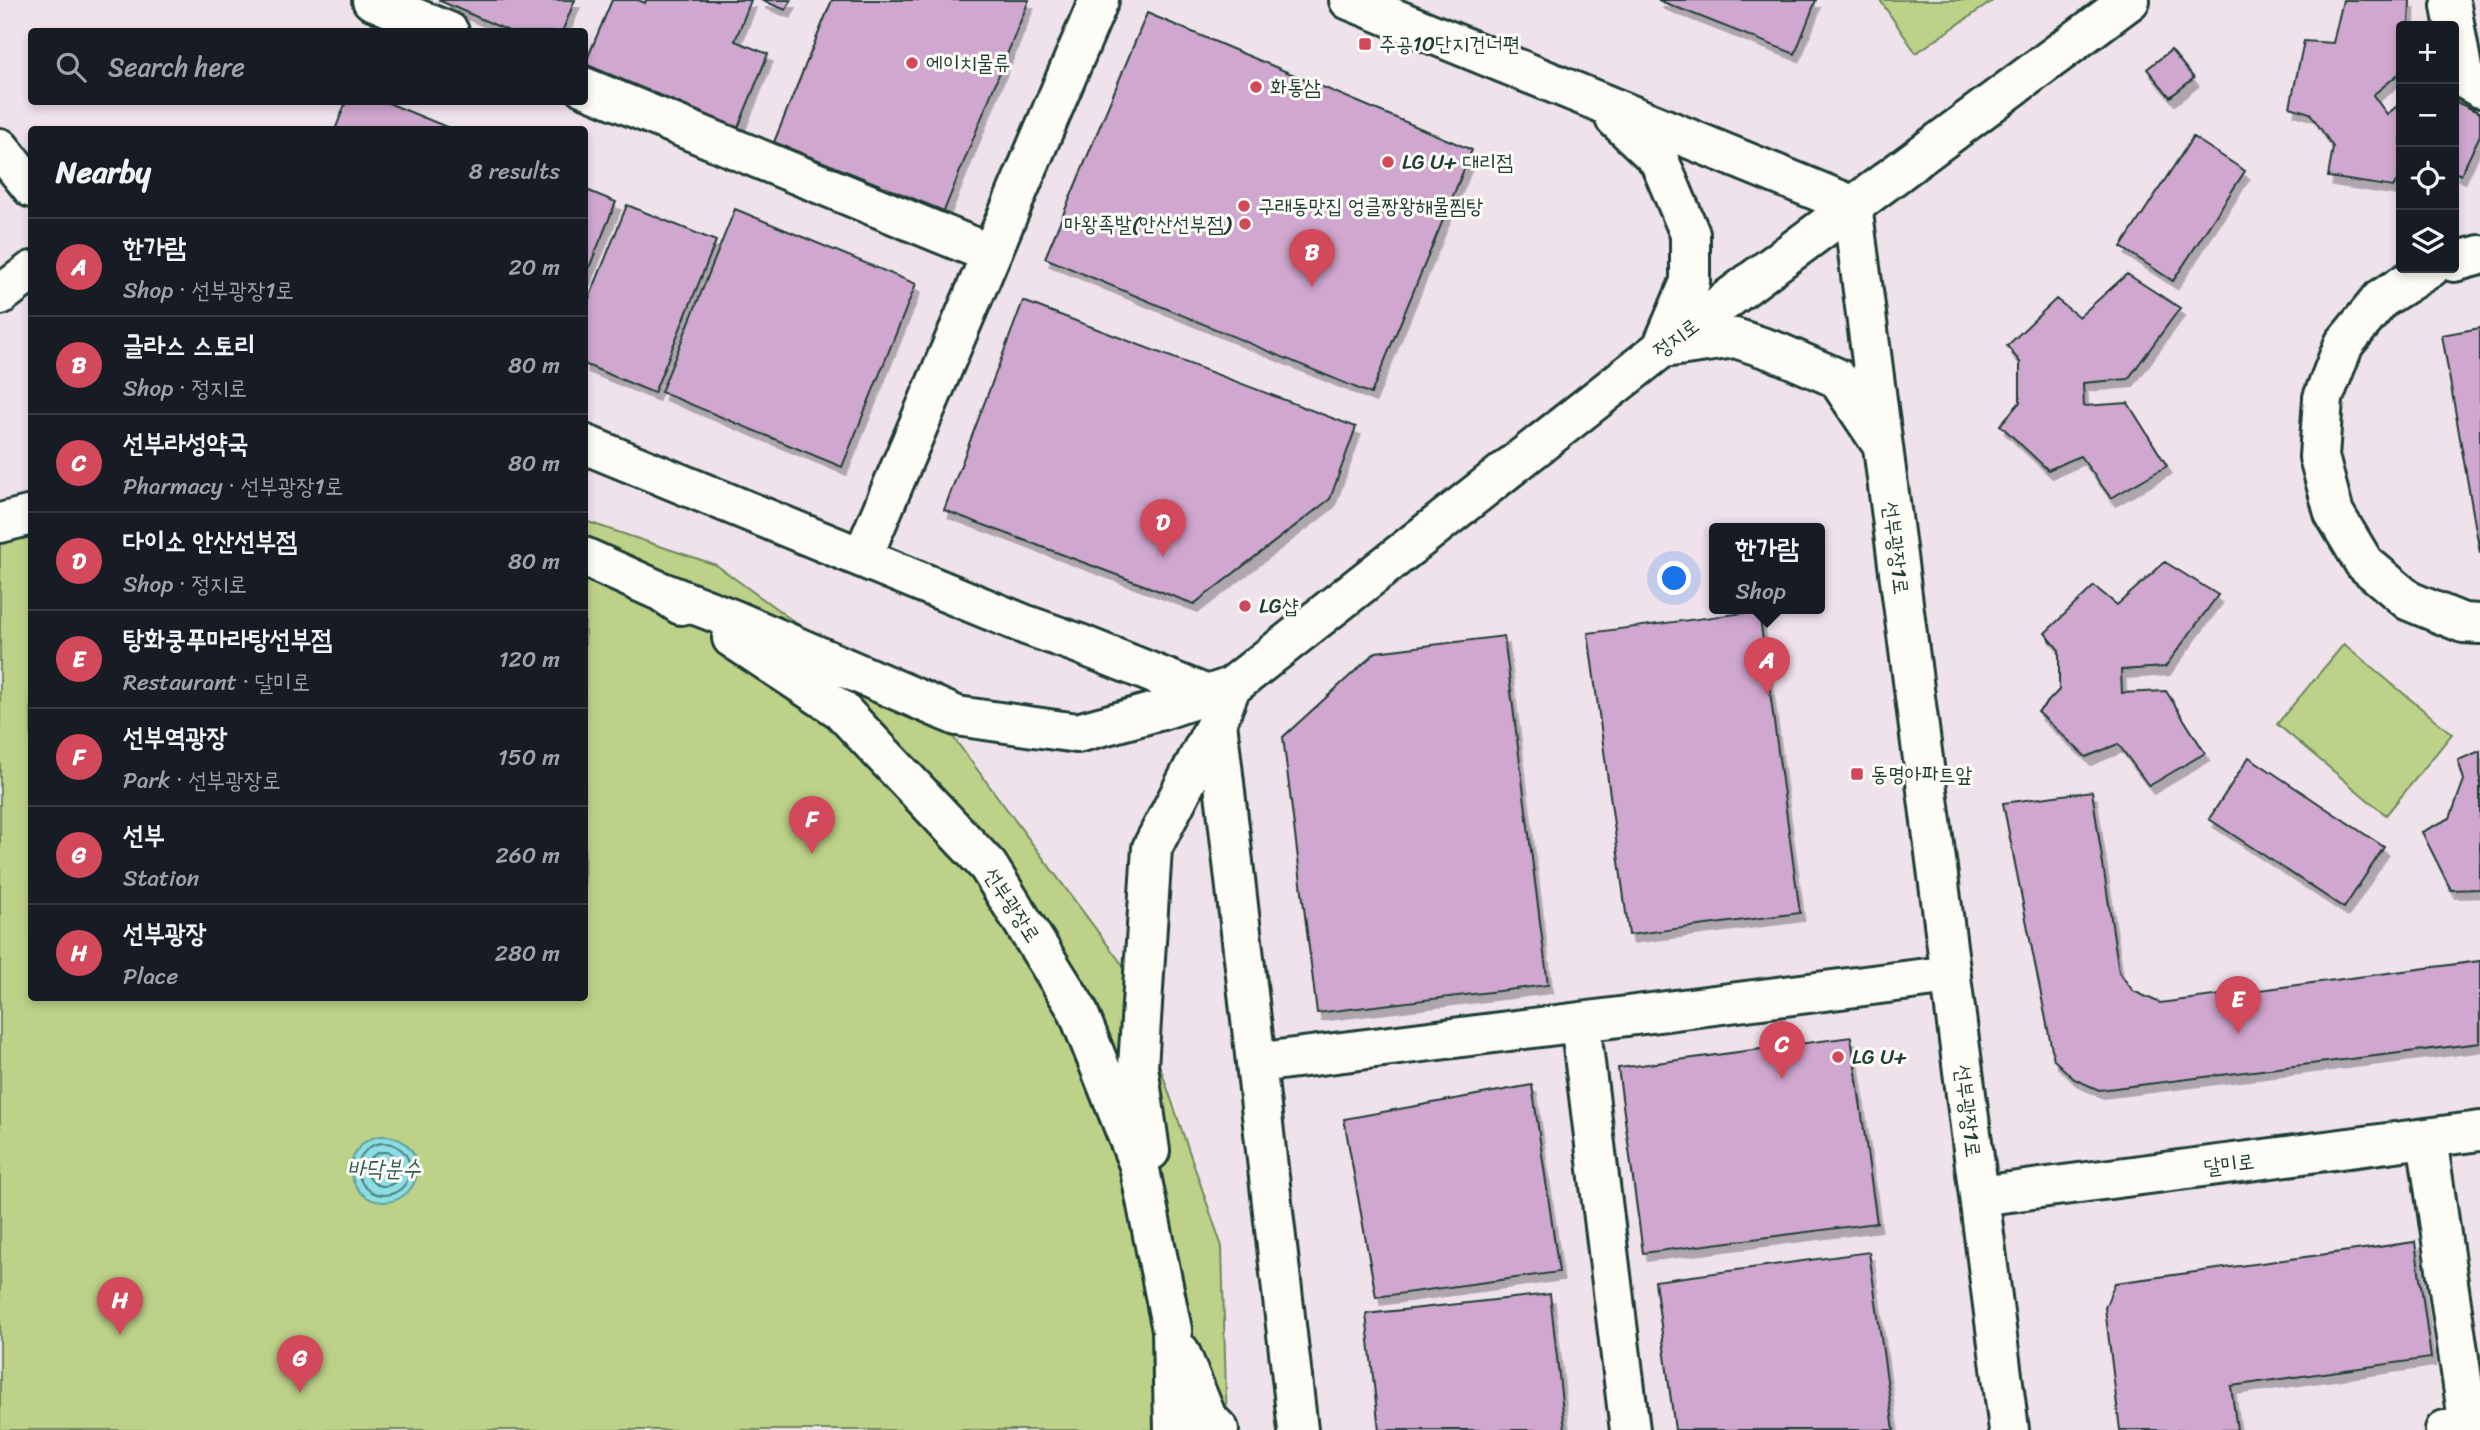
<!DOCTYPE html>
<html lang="en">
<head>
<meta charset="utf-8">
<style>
  body { margin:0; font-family:Sriracha,"Poor Story",sans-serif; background:#242831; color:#f1f3f6 }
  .controls { position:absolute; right:21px; top:21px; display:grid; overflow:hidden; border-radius:7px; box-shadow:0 4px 10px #0003 }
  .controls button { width:63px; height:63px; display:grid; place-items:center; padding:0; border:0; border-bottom:2px solid #363941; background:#171b24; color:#f1f3f6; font:35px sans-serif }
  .you { position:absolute; left:1675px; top:579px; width:24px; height:24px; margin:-18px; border:5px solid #fff; border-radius:50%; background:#1a73e8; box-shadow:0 0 0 10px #1a73e833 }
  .badge { display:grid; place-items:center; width:46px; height:46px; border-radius:50%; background:#d1495b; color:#fff; font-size:23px; font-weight:700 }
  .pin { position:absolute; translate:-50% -58px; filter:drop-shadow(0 2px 4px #0008) }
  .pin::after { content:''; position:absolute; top:37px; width:24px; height:21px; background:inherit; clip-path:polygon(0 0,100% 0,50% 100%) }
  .popup { position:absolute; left:1709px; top:523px; width:116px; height:91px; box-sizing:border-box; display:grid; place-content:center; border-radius:7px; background:#171b24; filter:drop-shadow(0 2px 5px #0005); font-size:23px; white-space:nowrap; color:#9ea1a6 }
  .popup b { font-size:26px; color:#f1f3f6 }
  .popup::after { content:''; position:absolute; left:50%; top:100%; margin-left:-14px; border:14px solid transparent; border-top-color:#171b24 }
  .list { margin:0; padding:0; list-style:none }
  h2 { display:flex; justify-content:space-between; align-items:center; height:91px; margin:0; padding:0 28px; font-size:30px }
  h2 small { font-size:23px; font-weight:400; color:#9ea1a6 }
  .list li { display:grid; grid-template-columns:46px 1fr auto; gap:21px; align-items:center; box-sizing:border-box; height:98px; padding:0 28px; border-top:2px solid #363941 }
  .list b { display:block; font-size:26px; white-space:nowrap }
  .list p { margin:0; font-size:23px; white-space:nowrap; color:#9ea1a6 }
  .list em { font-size:23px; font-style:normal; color:#9ea1a6 }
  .icon { flex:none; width:38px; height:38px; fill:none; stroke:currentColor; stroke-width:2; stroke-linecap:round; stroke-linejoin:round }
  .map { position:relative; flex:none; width:2480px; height:1430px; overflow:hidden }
  .search { position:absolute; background:#171b24; box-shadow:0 4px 10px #0003; left:28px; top:28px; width:560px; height:77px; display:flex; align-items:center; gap:18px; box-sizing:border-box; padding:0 24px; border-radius:7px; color:#9ea1a6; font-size:26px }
  .panel { position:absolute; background:#171b24; box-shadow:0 4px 10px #0003; left:28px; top:126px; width:560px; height:875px; border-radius:7px }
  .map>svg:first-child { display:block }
</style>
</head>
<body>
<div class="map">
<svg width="2480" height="1430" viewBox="0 0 2480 1430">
  <defs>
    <filter id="shadow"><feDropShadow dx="4.5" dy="8" stdDeviation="0" flood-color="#0004"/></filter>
  </defs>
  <rect width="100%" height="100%" fill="#efe2eb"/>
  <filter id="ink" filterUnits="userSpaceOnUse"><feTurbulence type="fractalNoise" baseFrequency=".0143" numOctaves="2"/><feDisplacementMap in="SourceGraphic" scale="14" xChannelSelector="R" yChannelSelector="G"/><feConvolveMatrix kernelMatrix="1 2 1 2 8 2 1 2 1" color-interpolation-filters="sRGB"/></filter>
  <g filter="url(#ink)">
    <!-- green -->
    <path fill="#bdd288" stroke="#6e885e" stroke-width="2" d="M 1880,0 L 1994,0 L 1916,53 Z
      M 31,502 L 32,998 L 584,998 L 585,521 L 716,565 L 953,737 L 1127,971 L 1222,1247 L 1227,1430 L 0,1430 L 0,511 Z
      M 2344,644 L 2452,734 L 2386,815 L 2277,724 Z"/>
    <!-- water -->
    <path fill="#8cdee3" stroke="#609e9d" stroke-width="2" d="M351 1169a33 33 0 1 1 66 0a33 33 0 1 1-66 0Z"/>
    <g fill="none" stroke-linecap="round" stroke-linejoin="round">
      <!-- shore -->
      <path stroke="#4b7d7a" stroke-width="2" d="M358 1169a26 26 0 1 1 52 0a26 26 0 1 1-52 0Z
        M367 1169a17 17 0 1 1 34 0a17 17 0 1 1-34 0Z"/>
    </g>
    <!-- building -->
    <path fill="#cfa7cf" stroke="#1f3d34" stroke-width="2" filter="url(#shadow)" d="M 438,0 L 575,0 L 562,32 L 511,32 Z
      M 612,0 L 638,0 L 645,3 L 646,0 L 751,0 L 735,41 L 768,54 L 738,128 L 585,64 Z
      M 761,0 L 791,0 L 786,10 Z
      M 832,0 L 1029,0 L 944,211 L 774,142 Z
      M 1658,0 L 1816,0 L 1795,54 Z
      M 2343,0 L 2410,0 L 2409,26 L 2401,26 L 2401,72 L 2373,95 L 2387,114 L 2401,103 L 2401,174 L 2393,187 L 2328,177 L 2333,147 L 2310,113 L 2290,107 L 2304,41 L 2333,43 Z
      M 1147,13 L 1472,150 L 1371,394 L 1045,258 Z
      M 2171,50 L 2194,78 L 2170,97 L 2147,69 Z
      M 2454,101 L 2480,113 L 2480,135 L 2461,175 L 2454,172 Z
      M 346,102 L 386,102 L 454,130 L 335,130 Z
      M 2193,137 L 2245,171 L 2173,281 L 2121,247 Z
      M 584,189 L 616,202 L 584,280 Z
      M 627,205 L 716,241 L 654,393 L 584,364 L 584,311 Z
      M 735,209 L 916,284 L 842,467 L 661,392 Z
      M 2127,274 L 2180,308 L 2128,379 L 2083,383 L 2084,406 L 2128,403 L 2167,466 L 2111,498 L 2080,456 L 2048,470 L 2000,425 L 2020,402 L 2020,362 L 2007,346 L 2056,299 L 2079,317 Z
      M 1023,301 L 1356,427 L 1330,499 L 1194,604 L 944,510 Z
      M 2480,328 L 2480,553 L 2442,335 Z
      M 2165,562 L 2218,595 L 2165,667 L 2121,670 L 2122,693 L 2166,691 L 2205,753 L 2149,786 L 2118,744 L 2086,757 L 2038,712 L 2059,690 L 2059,650 L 2045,633 L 2094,586 L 2117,605 Z
      M 1759,611 L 1800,913 L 1629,935 L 1588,633 Z
      M 1504,636 L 1548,985 L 1317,1013 L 1283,737 L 1376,652 Z
      M 2480,751 L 2480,889 L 2451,890 L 2422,832 L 2450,818 L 2464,780 L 2458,760 Z
      M 2249,757 L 2384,847 L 2344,908 L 2209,819 Z
      M 2092,791 L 2119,972 L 2133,991 L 2160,1003 L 2480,961 L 2480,1043 L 2099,1090 L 2074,1079 L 2054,1060 L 2003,803 Z
      M 1851,1037 L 1877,1223 L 1643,1253 L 1618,1068 Z
      M 1532,1085 L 1559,1272 L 1376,1297 L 1344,1119 Z
      M 2415,1242 L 2431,1358 L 2231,1386 L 2237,1430 L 2120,1430 L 2105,1308 L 2115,1283 Z
      M 1869,1252 L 1894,1430 L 1675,1430 L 1655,1281 Z
      M 1550,1294 L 1565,1430 L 1379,1430 L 1366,1314 Z"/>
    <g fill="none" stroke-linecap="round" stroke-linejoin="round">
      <!-- minor casing -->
      <g stroke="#1f3d34" stroke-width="44">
        <path id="minor" d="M 372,0 L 449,32
          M 1349,0 L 1852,205
          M 2451,6 L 2464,79 L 2480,88
          M 584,87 L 991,254
          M 1615,118 L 1659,160 L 1690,234 L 1690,282 L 1663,345
          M 0,148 L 32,188
          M 1852,205 L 2009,1430
          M 2454,262 L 2480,255
          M 2430,268 L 2381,299 L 2344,344 L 2323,398 L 2319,457 L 2334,513 L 2364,563 L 2409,601 L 2463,623 L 2480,624
          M 0,295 L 32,271
          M 1664,348 L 1735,338 L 1777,352 L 1837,378 L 1878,439
          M 584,444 L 1026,625 L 1077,643 L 1207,695
          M 0,523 L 32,515
          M 584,557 L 662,592 L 681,605
          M 862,558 L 1099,0
          M 662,592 L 732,619 L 957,716 L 1077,733 L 1162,710 L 1231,687 L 1662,348 L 2130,0
          M 732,638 L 841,710 L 988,866 L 1077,1009 L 1139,1165 L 1172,1330 L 1174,1430
          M 1217,722 L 1298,1430
          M 1580,1022 L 1630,1430
          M 1256,1063 L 1951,975
          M 2427,1138 L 2469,1427 L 2445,1430
          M 1150,1151 L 1138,1067 L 1152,848 L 1217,722 L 1231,687
          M 1979,1196 L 2480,1131
          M 1180,1352 L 1207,1418 L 1219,1430"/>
      </g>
      <!-- minor -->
      <use href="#minor" stroke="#fdfcf7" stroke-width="38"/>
    </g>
  </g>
  <!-- markers -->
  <g fill="#d1495b" stroke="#fdfcf7" stroke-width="2.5">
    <rect x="1358" y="37" width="14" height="14" rx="3.5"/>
    <circle cx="912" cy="63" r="7"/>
    <circle cx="1256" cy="87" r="7"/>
    <circle cx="1388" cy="162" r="7"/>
    <circle cx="1244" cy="206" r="7"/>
    <circle cx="1245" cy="224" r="7"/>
    <circle cx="1245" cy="606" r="7"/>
    <rect x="1850" y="767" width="14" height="14" rx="3.5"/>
    <circle cx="1838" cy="1057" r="7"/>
  </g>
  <g text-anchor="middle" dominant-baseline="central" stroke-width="6" stroke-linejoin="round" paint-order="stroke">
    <!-- poi labels -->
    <g font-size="21" fill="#1f3d34" stroke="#fdfcf7" text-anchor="start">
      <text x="1379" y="44">주공10단지건너편</text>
      <text x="926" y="63">에이치물류</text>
      <text x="1270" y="87">화통삼</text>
      <text x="1402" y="162">LG U+ 대리점</text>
      <text x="1258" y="206">구래동맛집 엉클짱왕해물찜탕</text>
      <text x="1231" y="224" text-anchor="end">마왕족발(안산선부점)</text>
      <text x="1259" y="606">LG샵</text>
      <text x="1871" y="774">동명아파트앞</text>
      <text x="1852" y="1057">LG U+</text>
    </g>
    <!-- street labels -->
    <g font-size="21" fill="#1f3d34" stroke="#fdfcf7">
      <text transform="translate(1676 338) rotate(-37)">정지로</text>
      <text transform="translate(1896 548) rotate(83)">선부광장1로</text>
      <text transform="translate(1012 905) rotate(57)">선부광장로</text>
      <text transform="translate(1968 1111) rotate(83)">선부광장1로</text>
      <text transform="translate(2229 1164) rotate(-7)">달미로</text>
    </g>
    <!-- water labels -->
    <g font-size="23" font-style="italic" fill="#355d57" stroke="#fdfcf7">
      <text x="384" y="1168">바닥분수</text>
    </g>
  </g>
</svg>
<div class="controls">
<button>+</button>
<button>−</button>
<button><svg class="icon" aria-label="locate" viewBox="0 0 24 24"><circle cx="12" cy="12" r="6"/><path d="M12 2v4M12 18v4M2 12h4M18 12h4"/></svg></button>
<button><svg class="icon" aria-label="layers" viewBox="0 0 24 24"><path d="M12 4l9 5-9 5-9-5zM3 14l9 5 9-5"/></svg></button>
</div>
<div class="you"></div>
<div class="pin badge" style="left:1767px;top:695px">A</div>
<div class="popup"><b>한가람</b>Shop</div>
<div class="pin badge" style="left:1312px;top:287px">B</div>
<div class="pin badge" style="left:1782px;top:1079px">C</div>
<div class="pin badge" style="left:1163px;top:557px">D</div>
<div class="pin badge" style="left:2238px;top:1034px">E</div>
<div class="pin badge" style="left:812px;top:854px">F</div>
<div class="pin badge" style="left:300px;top:1393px">G</div>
<div class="pin badge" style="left:120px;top:1335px">H</div>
<div class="search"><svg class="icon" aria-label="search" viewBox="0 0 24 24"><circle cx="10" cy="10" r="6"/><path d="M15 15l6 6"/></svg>Search here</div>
<section class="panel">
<h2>Nearby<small>8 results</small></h2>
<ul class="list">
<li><span class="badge">A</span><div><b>한가람</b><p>Shop · 선부광장1로</p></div><em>20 m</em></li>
<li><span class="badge">B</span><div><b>글라스 스토리</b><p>Shop · 정지로</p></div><em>80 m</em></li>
<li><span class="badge">C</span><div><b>선부라성약국</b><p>Pharmacy · 선부광장1로</p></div><em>80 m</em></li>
<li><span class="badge">D</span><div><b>다이소 안산선부점</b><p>Shop · 정지로</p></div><em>80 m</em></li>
<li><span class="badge">E</span><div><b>탕화쿵푸마라탕선부점</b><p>Restaurant · 달미로</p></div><em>120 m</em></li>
<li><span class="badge">F</span><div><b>선부역광장</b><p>Park · 선부광장로</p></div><em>150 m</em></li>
<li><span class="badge">G</span><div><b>선부</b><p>Station</p></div><em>260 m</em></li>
<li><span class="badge">H</span><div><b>선부광장</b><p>Place</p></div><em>280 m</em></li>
</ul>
</section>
</div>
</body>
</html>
